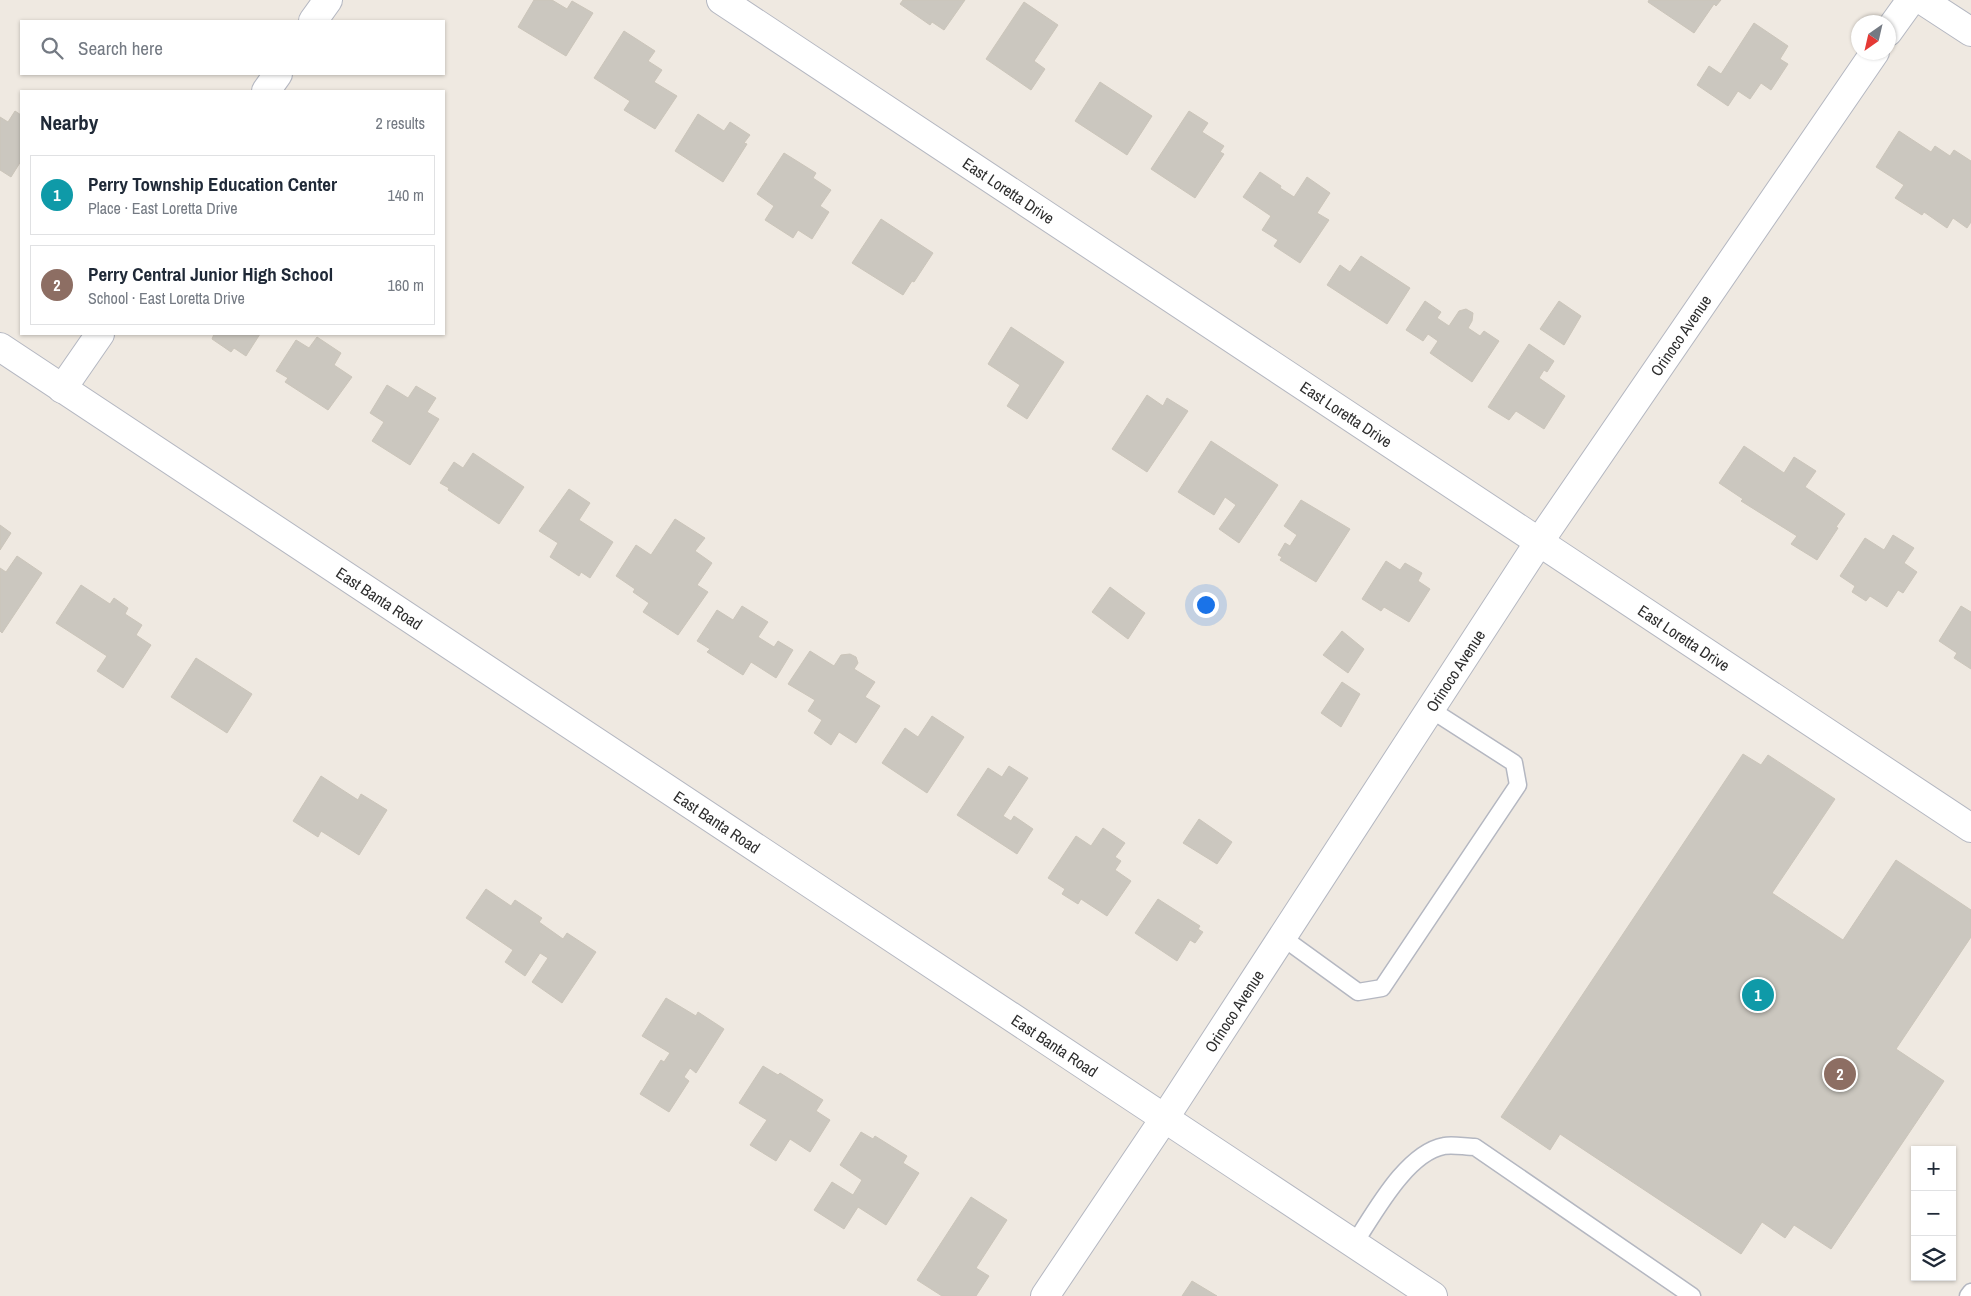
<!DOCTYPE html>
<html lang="en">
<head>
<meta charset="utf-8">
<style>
  body { margin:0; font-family:"Archivo Narrow",sans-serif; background:#f6f6f7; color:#1f2937 }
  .controls { position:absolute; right:15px; bottom:15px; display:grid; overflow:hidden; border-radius:0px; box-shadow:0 1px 4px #0004 }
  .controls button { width:45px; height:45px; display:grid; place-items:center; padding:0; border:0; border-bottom:1px solid #e0e1e3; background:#fff; color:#1f2937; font:25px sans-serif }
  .compass { position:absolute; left:1851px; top:15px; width:45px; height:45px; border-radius:50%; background:#fff; box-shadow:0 1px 4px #0004; rotate:214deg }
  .you { position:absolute; left:1205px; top:604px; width:18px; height:18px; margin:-12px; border:4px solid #fff; border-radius:50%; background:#1a73e8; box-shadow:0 0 0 8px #1a73e833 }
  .badge { display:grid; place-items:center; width:32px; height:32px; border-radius:50%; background:#ea580c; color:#fff; font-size:16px; font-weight:700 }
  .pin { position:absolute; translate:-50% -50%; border:2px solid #fff; box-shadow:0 1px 5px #0006 }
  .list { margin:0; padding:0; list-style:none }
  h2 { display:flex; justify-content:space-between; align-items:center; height:65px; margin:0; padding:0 20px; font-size:21px }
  h2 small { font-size:16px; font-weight:400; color:#747a83 }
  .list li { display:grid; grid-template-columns:32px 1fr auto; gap:15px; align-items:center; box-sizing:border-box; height:80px; margin:0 10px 10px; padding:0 10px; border:1px solid #e0e1e3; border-radius:0px }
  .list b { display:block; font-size:19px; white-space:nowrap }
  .list p { margin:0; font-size:16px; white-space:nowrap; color:#747a83 }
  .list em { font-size:16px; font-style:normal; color:#747a83 }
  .icon { flex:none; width:28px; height:28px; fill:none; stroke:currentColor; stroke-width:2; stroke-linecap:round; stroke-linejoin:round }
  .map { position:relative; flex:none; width:1971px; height:1296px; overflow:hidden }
  .search { position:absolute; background:#fff; box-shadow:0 1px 4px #0004; left:20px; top:20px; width:425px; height:55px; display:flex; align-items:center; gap:12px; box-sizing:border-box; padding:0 18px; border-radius:0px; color:#747a83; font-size:19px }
  .panel { position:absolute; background:#fff; box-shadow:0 1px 4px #0004; left:20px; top:90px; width:425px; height:245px; border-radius:0px }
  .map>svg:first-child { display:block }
</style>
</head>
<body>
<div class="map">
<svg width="1971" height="1296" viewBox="0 0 1971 1296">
  <rect width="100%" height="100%" fill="#efe9e1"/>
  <!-- building -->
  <path fill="#cbc7bf" stroke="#cbc5ba" d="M 534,0 L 552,0 L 567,9 L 572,1 L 593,13 L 566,56 L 518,27 Z
    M 903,0 L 965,0 L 944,30 L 932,22 L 930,25 L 900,4 Z
    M 1649,0 L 1721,0 L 1716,6 L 1714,4 L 1694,33 L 1648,2 Z
    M 1024,2 L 1058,25 L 1034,61 L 1045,69 L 1031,90 L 986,59 Z
    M 1754,23 L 1788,46 L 1780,59 L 1788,64 L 1771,90 L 1761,83 L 1750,99 L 1738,91 L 1728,106 L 1697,85 L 1709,66 L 1721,74 Z
    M 624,31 L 655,51 L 648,61 L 662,70 L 654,82 L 677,96 L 655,129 L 624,110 L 630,101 L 594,78 Z
    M 1100,82 L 1152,116 L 1127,155 L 1075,121 Z
    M 15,111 L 21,115 L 21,161 L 11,177 L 0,170 L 0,117 L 8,122 Z
    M 1189,111 L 1208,123 L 1202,132 L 1224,146 L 1220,152 L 1224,154 L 1195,198 L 1151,169 Z
    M 698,114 L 724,131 L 730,122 L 750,135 L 744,143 L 747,144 L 723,182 L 675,151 Z
    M 1899,131 L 1931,152 L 1935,146 L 1950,156 L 1954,150 L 1971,161 L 1971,222 L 1967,228 L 1953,218 L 1947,228 L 1924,212 L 1922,215 L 1895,198 L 1904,185 L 1876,167 Z
    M 784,153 L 816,173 L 813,178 L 831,190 L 820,206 L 829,212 L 812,239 L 798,230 L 793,238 L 765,220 L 774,206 L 757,194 Z
    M 1260,172 L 1281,186 L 1280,188 L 1294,197 L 1307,177 L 1330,193 L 1317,213 L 1329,220 L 1300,263 L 1274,246 L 1278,240 L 1262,230 L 1271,216 L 1243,197 Z
    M 881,219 L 933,253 L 914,282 L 912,281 L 903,295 L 852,263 Z
    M 1361,256 L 1410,288 L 1387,324 L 1327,285 L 1340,265 L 1350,272 Z
    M 1425,301 L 1441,312 L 1437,318 L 1449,326 L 1459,311 L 1466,309 L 1473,313 L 1472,321 L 1468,328 L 1480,336 L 1484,331 L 1499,341 L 1472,382 L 1430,353 L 1438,341 L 1428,334 L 1423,341 L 1406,330 Z
    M 1559,301 L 1581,316 L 1564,345 L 1540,329 Z
    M 1011,327 L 1064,362 L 1027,419 L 1007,406 L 1020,385 L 988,364 Z
    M 214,334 L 260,334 L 246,356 L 234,348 L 231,352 L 212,339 Z
    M 317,337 L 341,353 L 334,365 L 352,377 L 328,410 L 285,382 L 288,378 L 276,371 L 296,340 L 309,348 Z
    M 1529,344 L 1554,361 L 1547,372 L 1544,370 L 1539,378 L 1565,396 L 1544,429 L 1516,411 L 1509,420 L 1488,407 Z
    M 387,385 L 408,398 L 416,386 L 436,398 L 427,412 L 439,419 L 410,465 L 372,441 L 384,422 L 370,413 Z
    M 1147,395 L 1163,406 L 1167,398 L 1188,411 L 1147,472 L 1112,449 Z
    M 1211,441 L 1278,485 L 1239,543 L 1219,529 L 1236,505 L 1225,497 L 1214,515 L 1178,492 Z
    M 1744,446 L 1784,473 L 1794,457 L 1816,471 L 1805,487 L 1845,514 L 1836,527 L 1838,528 L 1817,560 L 1791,544 L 1797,536 L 1741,501 L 1743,499 L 1719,483 Z
    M 473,453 L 524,487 L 499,524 L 448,490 L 449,488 L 440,483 L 454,462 L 463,468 Z
    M 569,489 L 590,503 L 579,520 L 613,542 L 590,578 L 581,572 L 579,576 L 550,557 L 558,543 L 539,531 Z
    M 1301,500 L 1350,529 L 1316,582 L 1280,560 L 1282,557 L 1278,555 L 1285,543 L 1290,546 L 1297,535 L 1284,526 Z
    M 675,519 L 705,538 L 695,551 L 712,563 L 697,585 L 708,592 L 678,635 L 643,612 L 649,603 L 633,592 L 635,589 L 616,576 L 636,545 L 651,555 Z
    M 0,525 L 11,533 L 0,550 Z
    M 1893,535 L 1914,548 L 1904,563 L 1917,572 L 1903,593 L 1898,590 L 1887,607 L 1870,596 L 1866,601 L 1852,592 L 1855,586 L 1840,576 L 1865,538 L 1884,550 Z
    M 17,556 L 42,573 L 2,633 L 0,631 L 0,568 L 6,572 Z
    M 1386,561 L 1400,570 L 1405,563 L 1422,573 L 1418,581 L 1430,589 L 1409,622 L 1384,607 L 1381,611 L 1362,599 Z
    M 81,585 L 110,604 L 114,598 L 128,608 L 125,614 L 142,625 L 136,635 L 151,645 L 123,688 L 97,671 L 107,656 L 56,623 Z
    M 1110,587 L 1145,613 L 1128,639 L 1092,612 Z
    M 742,606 L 768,622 L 758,637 L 774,647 L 778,641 L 793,650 L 776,678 L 751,662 L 743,675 L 707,652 L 710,649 L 697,641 L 717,610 L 733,620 Z
    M 1961,606 L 1971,612 L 1971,669 L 1954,658 L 1957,653 L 1939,641 Z
    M 1342,631 L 1364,649 L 1348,673 L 1323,655 Z
    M 810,651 L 834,666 L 841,655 L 850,654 L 856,657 L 858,663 L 854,669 L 875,682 L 865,697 L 880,706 L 856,743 L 839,732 L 831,745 L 814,733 L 822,720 L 808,711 L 815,700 L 788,684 Z
    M 196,658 L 252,694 L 227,733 L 171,697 Z
    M 1342,682 L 1360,694 L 1341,727 L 1321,713 Z
    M 932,716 L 964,737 L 927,793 L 882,763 L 905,728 L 918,737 Z
    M 1743,754 L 1761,765 L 1768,755 L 1835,799 L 1772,893 L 1843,940 L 1896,860 L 1971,910 L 1971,937 L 1896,1049 L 1944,1081 L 1831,1249 L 1794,1225 L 1785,1238 L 1762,1222 L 1741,1254 L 1560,1134 L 1550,1150 L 1501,1117 Z
    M 1009,766 L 1028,778 L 1003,816 L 1011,821 L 1014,816 L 1033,829 L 1017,854 L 957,815 L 988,768 L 1002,777 Z
    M 321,776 L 358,800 L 361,794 L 387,810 L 359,855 L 321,831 L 318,837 L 293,821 Z
    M 1199,819 L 1232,842 L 1217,864 L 1183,843 Z
    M 1103,828 L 1125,843 L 1115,857 L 1121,861 L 1115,870 L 1131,881 L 1107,916 L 1081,899 L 1078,904 L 1062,894 L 1065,889 L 1048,878 L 1076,836 L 1091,846 Z
    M 486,889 L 511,906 L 515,900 L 542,918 L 539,922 L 563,939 L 567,933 L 596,952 L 562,1003 L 532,982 L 548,958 L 540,953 L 525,976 L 505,962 L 513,950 L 466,918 Z
    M 1158,899 L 1200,926 L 1198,929 L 1203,932 L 1195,943 L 1190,940 L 1177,961 L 1135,933 Z
    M 666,998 L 696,1016 L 698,1012 L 724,1029 L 696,1073 L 690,1068 L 684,1077 L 689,1081 L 669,1112 L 640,1094 L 661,1060 L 664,1062 L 670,1053 L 642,1036 Z
    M 763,1066 L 778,1075 L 780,1073 L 823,1100 L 816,1111 L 830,1120 L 810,1152 L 790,1139 L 776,1161 L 750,1145 L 767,1120 L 739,1103 Z
    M 861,1132 L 873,1139 L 875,1136 L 907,1156 L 903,1163 L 919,1173 L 886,1225 L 858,1207 L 844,1229 L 814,1210 L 832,1182 L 853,1195 L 862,1180 L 840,1165 Z
    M 971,1197 L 1007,1220 L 976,1268 L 989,1276 L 976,1296 L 942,1296 L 917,1280 Z
    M 1192,1281 L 1217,1296 L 1182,1296 Z"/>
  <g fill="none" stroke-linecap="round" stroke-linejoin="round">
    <!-- service casing -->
    <g stroke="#b4b7c1" stroke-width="19">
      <path id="service" d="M 1282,937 L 1358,992 L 1382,988 L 1518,785 L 1514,763 L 1430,709
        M 1354,1244 C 1374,1214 1406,1153 1444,1146 C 1453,1144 1465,1147 1475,1147 L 1692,1296
        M 1968,1296 L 1971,1292"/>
    </g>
    <!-- minor casing -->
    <g stroke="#b4b7c1" stroke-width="30">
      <g id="minor">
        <path id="s1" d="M 721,0 L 1971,828"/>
        <path d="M 1922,0 L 1971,32"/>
        <path d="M 313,21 L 328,0"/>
        <path d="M 1888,32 L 1911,0"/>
        <path d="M 266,91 L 278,74"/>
        <path d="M 62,389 L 100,334"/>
        <path id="s2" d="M 1045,1296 L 1164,1119 L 1539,542 L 1875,52"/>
      </g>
    </g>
    <!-- tertiary casing -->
    <g stroke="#b4b7c1" stroke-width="30">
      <g id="tertiary">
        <path id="s3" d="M 0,347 L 1433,1296"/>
      </g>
    </g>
    <!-- service -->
    <use href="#service" stroke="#fff" stroke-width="16"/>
    <!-- minor -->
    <use href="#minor" stroke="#fff" stroke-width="28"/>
    <!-- tertiary -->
    <use href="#tertiary" stroke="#fff" stroke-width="28"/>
  </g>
  <g text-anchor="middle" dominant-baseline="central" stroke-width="5" stroke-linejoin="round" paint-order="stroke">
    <!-- street labels -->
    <g font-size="16" fill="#2e2e2e" stroke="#fff">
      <text stroke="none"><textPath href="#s1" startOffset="345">East Loretta Drive</textPath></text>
      <text stroke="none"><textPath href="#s2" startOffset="1152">Orinoco Avenue</textPath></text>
      <text stroke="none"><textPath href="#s1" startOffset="750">East Loretta Drive</textPath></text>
      <text stroke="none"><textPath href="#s3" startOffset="455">East Banta Road</textPath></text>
      <text stroke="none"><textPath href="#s1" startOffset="1155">East Loretta Drive</textPath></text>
      <text stroke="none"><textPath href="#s2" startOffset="748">Orinoco Avenue</textPath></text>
      <text stroke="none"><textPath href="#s3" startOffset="860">East Banta Road</textPath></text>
      <text stroke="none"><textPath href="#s2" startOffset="342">Orinoco Avenue</textPath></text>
      <text stroke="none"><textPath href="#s3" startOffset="1265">East Banta Road</textPath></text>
    </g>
  </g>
</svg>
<div class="controls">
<button>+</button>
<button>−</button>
<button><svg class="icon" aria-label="layers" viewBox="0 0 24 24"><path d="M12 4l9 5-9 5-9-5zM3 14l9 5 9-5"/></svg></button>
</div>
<svg class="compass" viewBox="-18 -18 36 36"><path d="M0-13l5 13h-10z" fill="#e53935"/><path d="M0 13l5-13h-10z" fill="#747a83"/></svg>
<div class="you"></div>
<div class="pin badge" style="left:1758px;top:995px;background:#0f9aa8">1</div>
<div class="pin badge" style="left:1840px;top:1074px;background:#8d6e63">2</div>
<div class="search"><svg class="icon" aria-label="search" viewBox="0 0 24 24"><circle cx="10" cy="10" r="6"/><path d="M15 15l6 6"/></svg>Search here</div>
<section class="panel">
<h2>Nearby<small>2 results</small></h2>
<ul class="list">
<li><span class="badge" style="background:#0f9aa8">1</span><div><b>Perry Township Education Center</b><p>Place · East Loretta Drive</p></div><em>140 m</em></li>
<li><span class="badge" style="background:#8d6e63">2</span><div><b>Perry Central Junior High School</b><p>School · East Loretta Drive</p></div><em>160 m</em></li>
</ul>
</section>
</div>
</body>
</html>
